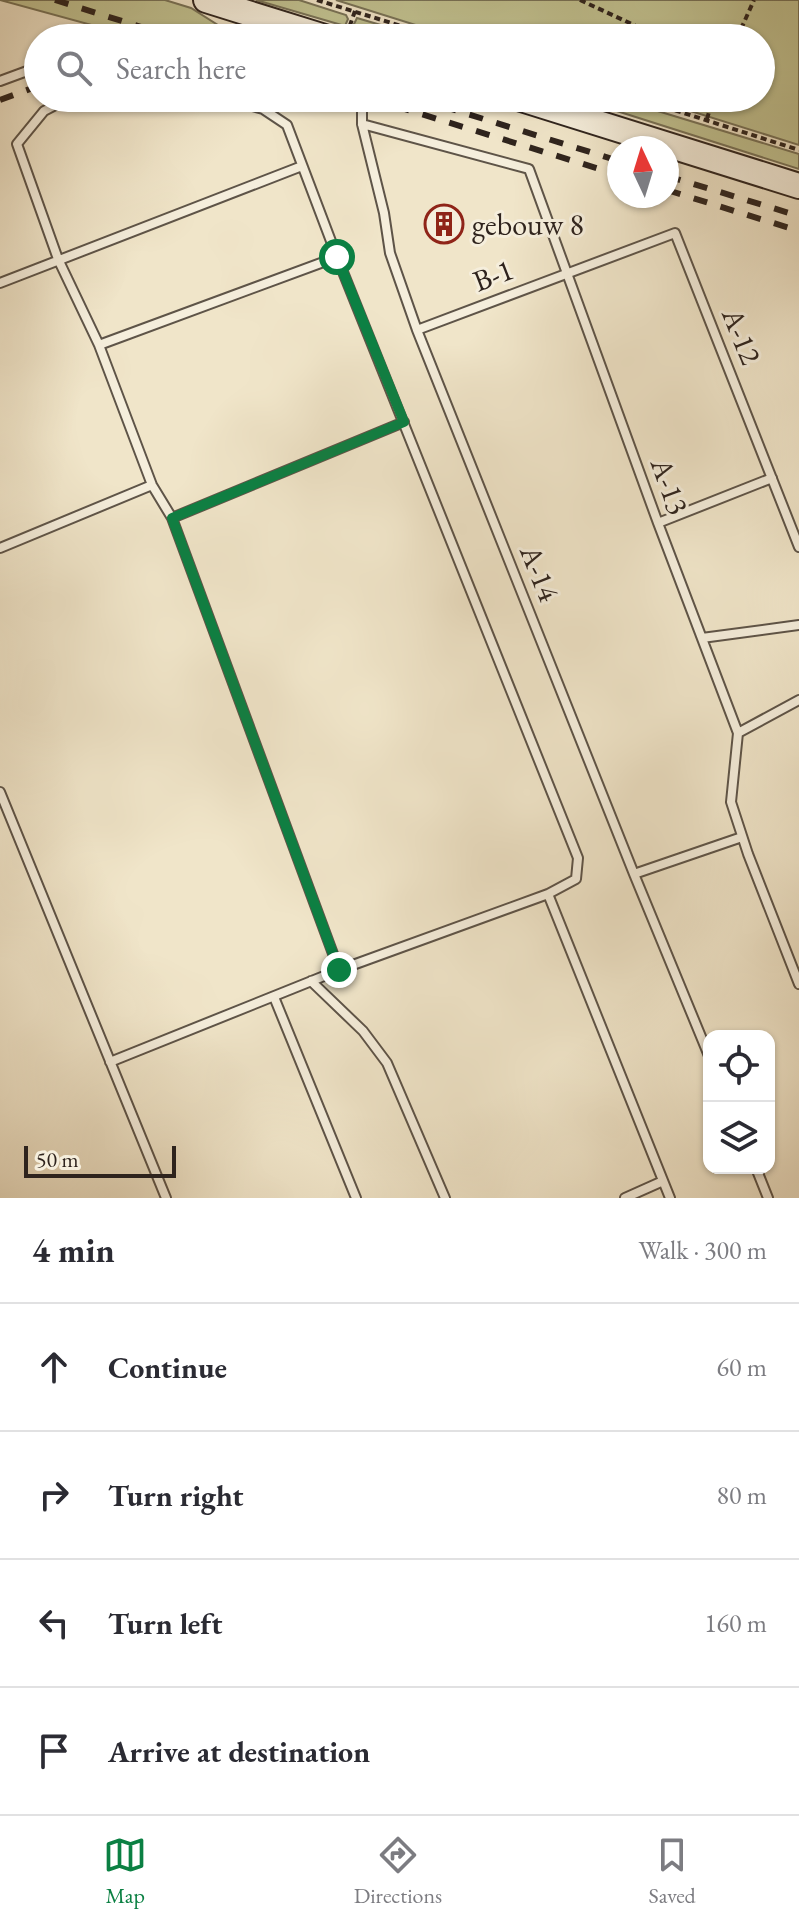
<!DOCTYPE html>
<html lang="en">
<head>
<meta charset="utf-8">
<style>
  body { margin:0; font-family:"EB Garamond",serif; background:#f7f7f7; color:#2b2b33 }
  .controls { position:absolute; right:24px; bottom:24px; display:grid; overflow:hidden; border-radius:16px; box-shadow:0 2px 6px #0004 }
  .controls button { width:72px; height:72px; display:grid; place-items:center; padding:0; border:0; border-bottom:2px solid #e1e1e2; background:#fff; color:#2b2b33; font:40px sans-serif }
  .compass { position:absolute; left:607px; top:136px; width:72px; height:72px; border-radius:50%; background:#fff; box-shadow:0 2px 6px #0004; rotate:356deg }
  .scale { position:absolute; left:24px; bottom:20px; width:152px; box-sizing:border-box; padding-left:8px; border:4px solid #2e231d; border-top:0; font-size:22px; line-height:28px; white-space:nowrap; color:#2e231d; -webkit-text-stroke:6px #f5eedc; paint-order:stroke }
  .stop { position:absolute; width:24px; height:24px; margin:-18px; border:6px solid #0b8043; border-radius:50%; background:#fff }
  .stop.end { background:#0b8043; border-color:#fff; box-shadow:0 2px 8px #0008 }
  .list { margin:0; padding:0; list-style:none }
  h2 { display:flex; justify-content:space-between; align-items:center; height:104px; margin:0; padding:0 32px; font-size:34px }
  h2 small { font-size:26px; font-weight:400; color:#7c7c81 }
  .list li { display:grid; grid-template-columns:52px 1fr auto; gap:24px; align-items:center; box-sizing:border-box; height:128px; padding:0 32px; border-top:2px solid #e1e1e2 }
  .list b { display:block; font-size:30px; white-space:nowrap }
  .list em { font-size:26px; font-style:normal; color:#7c7c81 }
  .icon { flex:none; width:44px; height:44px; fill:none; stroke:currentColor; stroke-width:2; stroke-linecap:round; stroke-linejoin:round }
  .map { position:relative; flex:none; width:799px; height:1198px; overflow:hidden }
  .search { position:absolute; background:#fff; box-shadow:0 2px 6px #0004; left:24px; right:24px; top:24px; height:88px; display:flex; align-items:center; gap:20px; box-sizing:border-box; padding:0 28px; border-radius:44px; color:#7c7c81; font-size:30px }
  .sheet { height:616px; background:#fff }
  nav { display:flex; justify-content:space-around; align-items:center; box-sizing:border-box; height:112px; border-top:2px solid #e1e1e2; background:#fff; font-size:22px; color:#7c7c81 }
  nav a { display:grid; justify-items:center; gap:4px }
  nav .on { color:#0b8043 }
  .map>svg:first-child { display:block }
</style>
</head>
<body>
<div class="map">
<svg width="799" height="1198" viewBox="0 0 799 1198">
  <rect width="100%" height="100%" fill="#f0e5c9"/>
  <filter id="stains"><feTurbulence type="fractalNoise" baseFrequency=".0025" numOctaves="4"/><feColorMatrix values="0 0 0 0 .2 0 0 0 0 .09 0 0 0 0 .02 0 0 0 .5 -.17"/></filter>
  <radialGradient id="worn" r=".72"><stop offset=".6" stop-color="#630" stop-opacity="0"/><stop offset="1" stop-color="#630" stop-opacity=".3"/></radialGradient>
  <!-- green -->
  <path fill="#c1c291" stroke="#787257" stroke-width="2" d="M 0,0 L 165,0 L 191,8 L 232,34 L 229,38 L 139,38 Z
    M 256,0 L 299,0 L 346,15 L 348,19 L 345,26 Z
    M 336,0 L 799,0 L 799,145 L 649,98 L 761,98 L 761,38 L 457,38 Z
    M 357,18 L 401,31 L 407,38 L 385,38 L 352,28 Z
    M 576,98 L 615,98 L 799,154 L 799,169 Z"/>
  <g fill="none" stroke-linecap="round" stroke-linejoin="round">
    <!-- lane casing -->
    <g stroke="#5e5448" stroke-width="12">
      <path id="lane" d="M 0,81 L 38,67
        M 69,98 L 44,111 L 17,144 L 58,259 L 99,345 L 152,485 L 172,518 L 339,970
        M 362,98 L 362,124 L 384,213 L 390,253 L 417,330 L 634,874 L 709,1056
        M 362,124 L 529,169 L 658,523 L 738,733 L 731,802 L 748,854 L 799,984
        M 0,283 L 302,166
        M 417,330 L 675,233 L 799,547
        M 99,345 L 337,257
        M 172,518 L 404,422
        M 658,523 L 772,478
        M 0,548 L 152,485
        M 702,638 L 799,625
        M 738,733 L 799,700
        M 0,792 L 166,1198
        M 634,874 L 742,837
        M 548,894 L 670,1198
        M 311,981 L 363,1031 L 387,1063 L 445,1198
        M 274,997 L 356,1198
        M 110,1062 L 339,970 L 548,894 L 576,879 L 578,858 L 337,257 L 287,125 L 263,109 L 225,98
        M 756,1168 L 768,1198
        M 625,1198 L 663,1181"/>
    </g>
    <!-- secondary casing -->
    <g stroke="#2e231d" stroke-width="28">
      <path id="secondary" d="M 206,0 L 328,38
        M 518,98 L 799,186"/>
    </g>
    <!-- path -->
    <path stroke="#2e231d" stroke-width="4" stroke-dasharray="6 4" stroke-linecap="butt" d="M 317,0 L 440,38
      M 580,0 L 662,38
      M 355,11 L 349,28 L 358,38
      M 737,38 L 754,0
      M 637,98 L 799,150
      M 707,119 L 713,98"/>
    <!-- lane -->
    <use href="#lane" stroke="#f5eedc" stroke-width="8"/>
    <!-- secondary -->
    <use href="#secondary" stroke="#f5eedc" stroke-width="24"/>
    <!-- rail -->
    <path stroke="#2e231d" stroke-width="6" stroke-dasharray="14 14" stroke-linecap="butt" d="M 55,0 L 176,38
      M 369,98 L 619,175
      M 416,98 L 619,161
      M 0,100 L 38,86
      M 667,176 L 799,216
      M 667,190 L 799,231"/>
  </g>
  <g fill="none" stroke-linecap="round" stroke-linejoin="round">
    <!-- route -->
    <path stroke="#0b8043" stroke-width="10" d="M 337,257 L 404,422 L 172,518 L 339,970"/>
  </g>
  <!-- icons -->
  <defs>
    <g id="building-ring" transform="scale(2)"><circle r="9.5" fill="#f5eedc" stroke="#8f2418" stroke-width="1.5"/><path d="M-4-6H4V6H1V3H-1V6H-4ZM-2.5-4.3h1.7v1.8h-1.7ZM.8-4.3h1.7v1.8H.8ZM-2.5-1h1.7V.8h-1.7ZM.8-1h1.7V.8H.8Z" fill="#8f2418"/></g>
  </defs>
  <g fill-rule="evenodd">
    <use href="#building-ring" x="444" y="224"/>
  </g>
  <g text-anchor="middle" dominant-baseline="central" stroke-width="6" stroke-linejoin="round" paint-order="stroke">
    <!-- poi labels -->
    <g font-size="30" fill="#2e231d" stroke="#f5eedc" text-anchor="start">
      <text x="472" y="224">gebouw 8</text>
    </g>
    <!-- street labels -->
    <g font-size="30" fill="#2e231d" stroke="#f5eedc">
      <text transform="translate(493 275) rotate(-21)">B-1</text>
      <text transform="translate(742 336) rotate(68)">A-12</text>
      <text transform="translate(670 486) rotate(70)">A-13</text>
      <text transform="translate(540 573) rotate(68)">A-14</text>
    </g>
  </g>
  <rect width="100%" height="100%" filter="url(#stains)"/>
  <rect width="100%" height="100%" fill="url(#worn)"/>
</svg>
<div class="controls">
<button><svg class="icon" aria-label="locate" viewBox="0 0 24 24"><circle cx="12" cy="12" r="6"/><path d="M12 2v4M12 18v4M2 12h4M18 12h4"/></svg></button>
<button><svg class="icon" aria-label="layers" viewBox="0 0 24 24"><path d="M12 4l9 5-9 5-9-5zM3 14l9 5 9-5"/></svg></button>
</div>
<svg class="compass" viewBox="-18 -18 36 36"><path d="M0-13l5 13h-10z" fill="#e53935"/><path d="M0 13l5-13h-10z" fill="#7c7c81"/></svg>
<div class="scale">50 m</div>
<div class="stop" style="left:337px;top:257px"></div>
<div class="stop end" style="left:339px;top:970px"></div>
<div class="search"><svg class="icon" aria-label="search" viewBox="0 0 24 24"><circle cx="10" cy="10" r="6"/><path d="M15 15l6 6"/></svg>Search here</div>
</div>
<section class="sheet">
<h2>4 min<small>Walk · 300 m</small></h2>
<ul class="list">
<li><svg class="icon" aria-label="ahead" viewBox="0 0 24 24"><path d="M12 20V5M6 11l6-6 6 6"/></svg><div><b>Continue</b></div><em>60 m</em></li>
<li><svg class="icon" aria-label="right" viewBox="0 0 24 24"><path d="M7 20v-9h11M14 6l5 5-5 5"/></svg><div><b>Turn right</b></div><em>80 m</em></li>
<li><svg class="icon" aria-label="left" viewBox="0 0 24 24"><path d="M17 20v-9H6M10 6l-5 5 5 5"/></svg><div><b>Turn left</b></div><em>160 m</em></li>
<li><svg class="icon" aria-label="arrive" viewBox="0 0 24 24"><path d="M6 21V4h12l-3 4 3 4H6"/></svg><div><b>Arrive at destination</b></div></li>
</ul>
</section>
<nav>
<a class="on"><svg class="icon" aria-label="map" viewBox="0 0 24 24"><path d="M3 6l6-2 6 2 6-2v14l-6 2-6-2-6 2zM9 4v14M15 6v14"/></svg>Map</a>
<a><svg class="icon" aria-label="directions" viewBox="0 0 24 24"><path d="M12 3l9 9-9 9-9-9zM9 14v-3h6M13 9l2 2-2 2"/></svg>Directions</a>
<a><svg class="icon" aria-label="saved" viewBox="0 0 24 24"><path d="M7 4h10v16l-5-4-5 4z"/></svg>Saved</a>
</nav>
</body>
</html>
